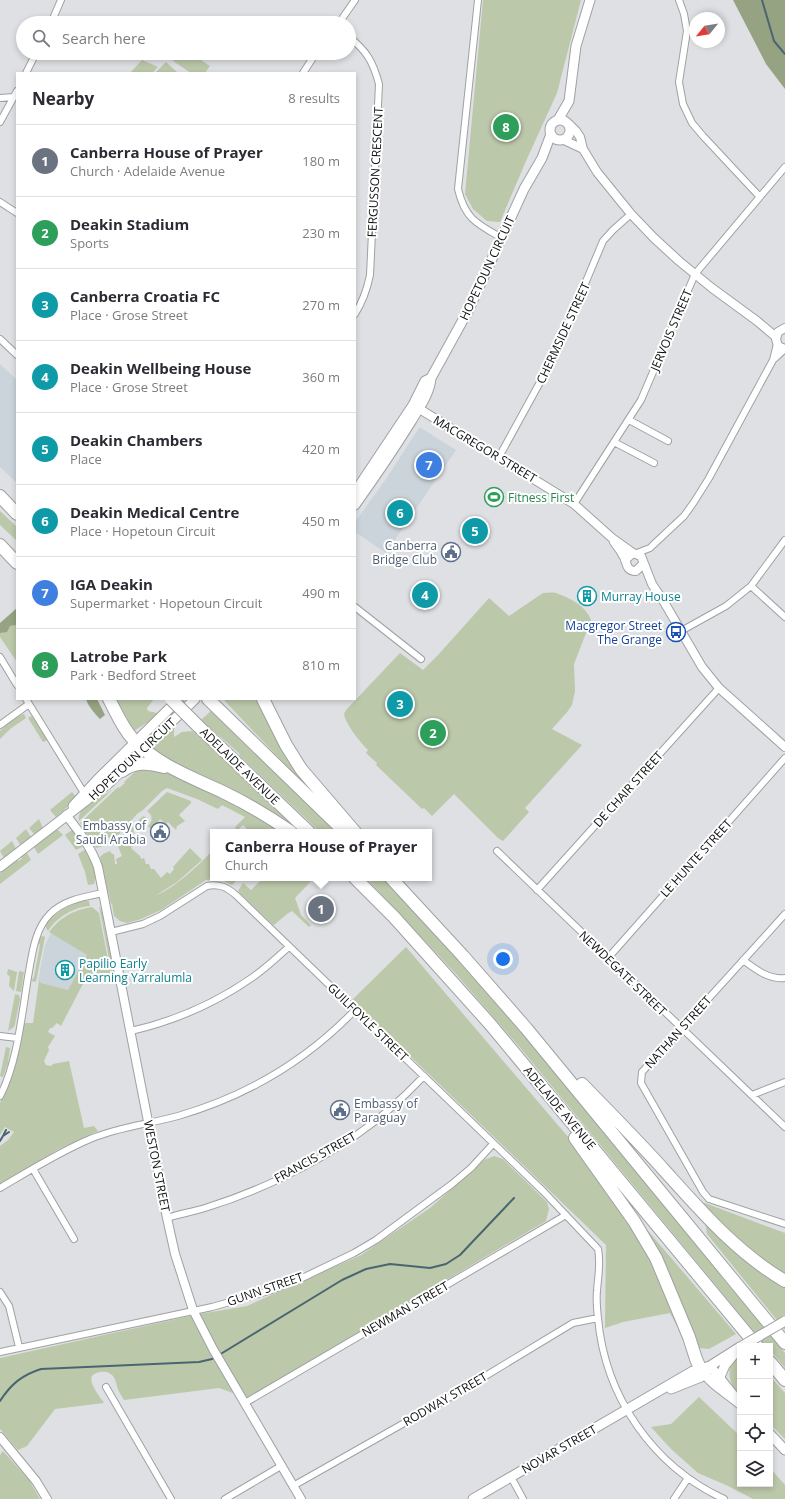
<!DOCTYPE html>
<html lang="en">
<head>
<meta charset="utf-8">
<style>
  body { margin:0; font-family:"Open Sans",sans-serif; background:#f2f2f3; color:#2b2b33 }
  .controls { position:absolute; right:12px; bottom:12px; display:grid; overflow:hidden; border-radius:0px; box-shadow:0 2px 6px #0003 }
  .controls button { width:36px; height:36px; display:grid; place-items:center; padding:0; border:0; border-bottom:1px solid #e1e1e2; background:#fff; color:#2b2b33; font:20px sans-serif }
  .compass { position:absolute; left:689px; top:12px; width:36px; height:36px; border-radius:50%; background:#fff; box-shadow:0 2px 6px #0003; rotate:240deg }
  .you { position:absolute; left:503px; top:959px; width:14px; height:14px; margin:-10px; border:3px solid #fff; border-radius:50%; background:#1a73e8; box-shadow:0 0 0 6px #1a73e833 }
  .badge { display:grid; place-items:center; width:26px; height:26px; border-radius:50%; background:#db2777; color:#fff; font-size:13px; font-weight:700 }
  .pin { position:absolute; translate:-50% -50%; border:2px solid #fff; box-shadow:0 1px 4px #0006 }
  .popup { position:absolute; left:210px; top:829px; width:222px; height:52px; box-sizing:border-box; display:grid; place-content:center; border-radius:0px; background:#fff; filter:drop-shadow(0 1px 3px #0005); font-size:13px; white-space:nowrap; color:#7c7c81 }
  .popup b { font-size:15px; color:#2b2b33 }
  .popup::after { content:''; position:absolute; left:50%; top:100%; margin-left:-8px; border:8px solid transparent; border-top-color:#fff }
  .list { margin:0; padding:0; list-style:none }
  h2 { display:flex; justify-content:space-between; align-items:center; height:52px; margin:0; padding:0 16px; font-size:17px }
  h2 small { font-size:13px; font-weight:400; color:#7c7c81 }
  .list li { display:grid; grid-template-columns:26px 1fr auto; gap:12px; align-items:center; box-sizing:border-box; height:72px; padding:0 16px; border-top:1px solid #e1e1e2 }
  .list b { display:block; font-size:15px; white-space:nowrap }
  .list p { margin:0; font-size:13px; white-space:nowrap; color:#7c7c81 }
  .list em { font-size:13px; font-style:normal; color:#7c7c81 }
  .icon { flex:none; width:22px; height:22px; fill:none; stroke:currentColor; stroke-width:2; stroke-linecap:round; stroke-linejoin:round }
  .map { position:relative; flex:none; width:785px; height:1499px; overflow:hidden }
  .search { position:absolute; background:#fff; box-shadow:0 2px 6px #0003; left:16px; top:16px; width:340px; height:44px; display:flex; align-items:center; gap:10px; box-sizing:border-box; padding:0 14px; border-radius:22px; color:#7c7c81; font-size:15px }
  .panel { position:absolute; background:#fff; box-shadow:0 2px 6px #0003; left:16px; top:72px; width:340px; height:628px; border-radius:0px }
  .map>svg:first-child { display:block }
</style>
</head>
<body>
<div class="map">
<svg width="785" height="1499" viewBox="0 0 785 1499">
  <rect width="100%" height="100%" fill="#dee0e3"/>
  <!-- built -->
  <path fill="#cbd4db" d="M 0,364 L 17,380 L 17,483 L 0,467 Z
    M 419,428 L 421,428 L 456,450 L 386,553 L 355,532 L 355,522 L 386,479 Z
    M 51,933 L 87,955 L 68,990 L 41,983 L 38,981 L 45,945 Z"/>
  <!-- green -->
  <path fill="#bcc8aa" d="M 483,0 L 581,0 L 557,93 L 526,161 L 500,222 L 487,221 L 473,209 L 465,194 Z
    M 178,53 L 190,53 L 210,66 L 205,73 L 191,73 L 173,61 Z
    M 142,60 L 158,67 L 152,73 L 130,73 Z
    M 166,62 L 178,73 L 155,73 Z
    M 0,511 L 17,527 L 17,541 L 0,525 Z
    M 543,593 C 547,593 552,592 556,593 C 570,598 586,606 591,620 L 574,664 L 575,691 L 572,705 L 568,711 L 552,729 L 582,745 L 525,808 L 529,812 L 503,841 L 498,838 L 454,794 L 432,816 L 424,808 L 422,809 L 376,765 L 377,763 L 366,753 L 368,750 C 361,743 346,725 344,714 L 346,710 L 400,653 L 423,670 L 439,654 L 489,598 L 509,616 Z
    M 17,625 L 17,662 L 0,637 L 0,633 L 2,633 L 10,626 Z
    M 111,699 L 154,699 L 147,708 L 148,711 L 157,713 L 163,709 L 154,718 L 134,731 Z
    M 223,699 L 259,699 L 318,793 L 293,773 Z
    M 212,710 L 336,832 L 320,832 L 239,755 L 240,754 L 201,720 Z
    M 24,714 L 26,718 L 10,729 L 0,739 L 0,731 C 7,724 15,717 24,714 Z
    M 31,716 L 36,720 L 48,740 L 43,742 L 28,718 Z
    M 176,724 L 174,730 L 174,737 L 182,732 L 193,731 L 235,770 L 288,821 L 286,823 L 185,771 L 152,749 Z
    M 138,769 L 163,770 L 220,796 L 285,832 L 250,832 L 243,825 L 239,829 L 236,829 L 235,827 L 245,817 L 222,805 L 218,809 L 197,799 L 167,788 L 162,791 L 143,810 L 137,814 L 111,843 L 111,838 L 109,838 L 99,826 L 110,844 L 96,848 L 80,823 L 118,787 L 119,788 L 125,783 L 124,782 Z
    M 113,789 L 79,821 C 77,804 102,798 113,789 Z
    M 72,792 L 76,797 L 72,803 L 56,817 L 50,810 Z
    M 167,792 L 191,801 L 191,803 L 179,815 L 185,821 L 177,826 L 176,830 L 168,822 L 166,824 L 160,819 L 152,830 L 148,826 C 153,821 153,815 147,811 Z
    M 144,816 L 146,818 L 144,822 L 143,821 L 133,831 L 134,833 L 129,835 L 128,832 L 129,830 L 142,817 Z
    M 39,819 L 43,828 L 34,834 L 29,828 Z
    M 26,829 L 31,837 L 21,846 L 16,838 Z
    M 57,829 L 63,835 L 38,854 L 34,847 Z
    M 72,830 L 84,846 L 76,850 L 65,835 Z
    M 138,837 L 140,839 L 131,847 L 132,849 L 140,856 L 141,859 L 144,858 L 146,864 L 149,864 L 151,869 L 154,869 L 161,878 L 167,872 L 170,874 L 174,869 L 173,867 L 190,848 L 202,860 L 177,882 L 155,896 C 177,886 196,868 213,850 L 213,878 L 239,878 L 232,885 L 220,879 L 206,880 L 161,910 L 141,919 L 127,923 L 120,921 L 114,916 L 112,904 L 111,904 L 100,857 L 103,854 L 110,851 L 112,854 L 114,854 L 115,864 L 117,864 L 116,859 L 122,856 L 118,846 C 126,837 130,843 138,837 Z
    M 12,841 L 16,849 L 4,858 L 0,851 Z
    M 86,849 C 91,859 98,873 94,884 L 88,885 L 85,872 L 78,854 Z
    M 27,853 L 31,860 L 0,884 L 0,873 L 17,860 L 18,861 L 22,859 L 21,857 Z
    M 263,878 L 314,878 L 295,898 L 301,915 L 311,925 L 309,927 L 292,911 L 287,914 L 274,925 L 272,924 L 238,891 L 243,883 L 251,890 Z
    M 366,878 L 382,878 C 499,999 603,1131 710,1261 L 724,1280 L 785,1353 L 785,1368 L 770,1350 L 770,1346 L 766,1346 L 522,1050 L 456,974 Z
    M 84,901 L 89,901 L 90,906 C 74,907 57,917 48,931 L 45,926 C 54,913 68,904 84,901 Z
    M 99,906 C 104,913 103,922 105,929 C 107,943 114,960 114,975 L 112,975 Z
    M 92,907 L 99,913 L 111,975 L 104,977 L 103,974 L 86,978 L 61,1026 L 57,1023 L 52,1028 L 50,1028 L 48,1032 L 55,1036 L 48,1047 L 49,1050 L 44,1061 L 46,1065 L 51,1066 L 53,1064 L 69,1061 L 84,1128 L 94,1126 L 98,1131 L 59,1149 L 0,1184 L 0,1146 L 8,1140 L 14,1132 L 5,1127 L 0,1135 L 0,1103 L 13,1073 L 24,1023 L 33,1023 L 39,981 L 41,983 L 68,990 L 87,955 L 49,932 C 60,917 74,910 92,907 Z
    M 43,936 L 45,937 L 36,982 L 31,981 L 34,977 L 40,945 L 38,942 L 40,937 Z
    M 406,947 L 736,1334 L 709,1349 L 688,1347 L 670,1313 L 623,1322 L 605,1328 L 606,1245 L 352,1000 Z
    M 8,969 L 17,972 L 14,991 L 9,986 L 10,977 L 7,974 Z
    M 19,971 L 24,972 L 21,992 L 16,991 Z
    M 15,994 L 19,995 L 20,999 L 15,1024 L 14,1027 L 8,1031 Z
    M 6,1047 L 10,1048 L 8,1063 L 3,1077 L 0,1076 Z
    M 494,1156 L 503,1159 L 547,1202 L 549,1209 L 546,1221 L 247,1398 L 219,1388 L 124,1400 C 122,1396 119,1393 118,1389 C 116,1384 116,1379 112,1375 C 109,1372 105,1371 101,1372 C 80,1374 99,1395 104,1403 L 55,1409 L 27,1446 L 18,1450 L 0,1429 L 0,1358 L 199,1314 L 247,1306 L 361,1255 L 430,1208 L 484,1160 Z
    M 702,1202 L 785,1233 L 785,1330 L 707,1234 Z
    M 740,1356 L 740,1396 C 729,1386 723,1364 740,1356 Z
    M 770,1376 L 785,1393 L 785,1439 L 770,1424 Z
    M 699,1397 L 740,1436 L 740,1484 L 770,1484 L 770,1468 L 785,1485 L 785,1499 L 753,1499 L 728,1486 L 698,1473 L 671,1449 L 651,1427 L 671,1424 Z
    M 3,1451 L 29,1480 L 40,1499 L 0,1499 L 0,1455 Z"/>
  <!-- forest -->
  <path fill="#96a382" d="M 733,0 L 785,0 L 785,89 L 766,64 Z
    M 17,608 L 17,625 L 10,626 L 7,632 L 0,633 L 0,623 Z
    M 86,699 L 97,699 L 105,715 L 100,719 C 95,714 88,706 86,699 Z"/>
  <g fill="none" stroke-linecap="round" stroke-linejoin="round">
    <!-- stream -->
    <path stroke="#496670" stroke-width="2" d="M 762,0 L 774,41 L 785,54
      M 3,1136 L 6,1130
      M 0,1141 L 3,1136 L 9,1132
      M 219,1355 L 342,1280 L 366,1269 L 390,1264 L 430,1268 L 446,1264 L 460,1255 L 514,1198
      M 0,1401 C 11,1384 22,1375 41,1369 L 199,1362 L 212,1359 L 216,1357"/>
    <!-- minor casing -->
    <g stroke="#9fa1a3" stroke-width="8">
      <path id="minor" d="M 478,0 L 458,189 C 465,219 477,224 502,238
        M 679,0 L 684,14 L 687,31 L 679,82 L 683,104 L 692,123 L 703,136 L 759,196
        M 51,23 L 61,0
        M 339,23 L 355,0
        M 349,37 C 367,51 373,62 379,84 L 370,275 C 367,290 363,301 355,314
        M 26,73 L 36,53
        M 303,73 L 316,53
        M 0,98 L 14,97
        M 0,122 L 17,91
        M 0,202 L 17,213
        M 0,339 L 17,355
        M 773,360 L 785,349
        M 629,420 L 668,441
        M 614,442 L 654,463
        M 499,457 L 555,355 L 603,241 L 613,230 L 631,214
        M 574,504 L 641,400 L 695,274 L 785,167
        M 637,553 L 650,548 L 653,545 L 684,516 L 694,502 L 709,478 L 773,360 L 777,344
        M 751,586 L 785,617
        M 355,607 L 421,659
        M 681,631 L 726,606 L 751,586 L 785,540
        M 0,657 L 17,685
        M 26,699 L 84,793
        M 0,725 L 29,704
        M 497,851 L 785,1127
        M 537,890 L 719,688
        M 785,914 L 642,1072 L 641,1083 L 703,1192 L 709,1199 L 785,1224
        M 111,932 L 143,924 L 160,916 L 207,886 C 220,883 228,888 237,896 L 544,1192 L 598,1249 C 601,1263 598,1276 597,1291 C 596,1300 597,1309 598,1318 C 605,1397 653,1466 724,1499
        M 608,958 L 785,758
        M 743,960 C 755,969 769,980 785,978
        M 131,1031 C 175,1021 216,1003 253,977 C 266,968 277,957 289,947
        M 0,1036 L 17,1038
        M 752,1095 L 785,1082
        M 0,1096 C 17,1064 22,1014 28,977 C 32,956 34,930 50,914 C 64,900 84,897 103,893
        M 33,1169 L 74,1239
        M 0,1188 C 29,1171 59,1152 90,1139 C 118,1127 149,1124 178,1116 C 247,1096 305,1062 355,1010
        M 167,1218 C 179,1214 192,1212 205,1208 C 257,1192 311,1166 355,1136 C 380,1119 403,1098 424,1076
        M 0,1292 L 9,1306 L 19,1347
        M 0,1352 L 212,1307 L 269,1291 L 298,1280 L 354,1253 L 376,1240 L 452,1184 L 471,1168 L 493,1144
        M 106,1387 L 171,1499
        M 245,1403 L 566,1215
        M 511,1477 L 523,1499
        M 293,1486 L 459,1392 L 573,1323 L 598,1318
        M 225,1499 L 281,1466
        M 674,1499 L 688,1478"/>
    </g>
    <!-- tertiary casing -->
    <g stroke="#9fa1a3" stroke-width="10">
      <path id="tertiary" d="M 570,125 L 576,131 L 580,137 L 583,149 L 597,172 L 631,214 L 654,238 L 679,261 L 712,288 L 757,321 L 776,337
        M 564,140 L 583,149
        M 785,328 L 778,332 L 776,339 L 778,346 L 785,349
        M 413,405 L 574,504 L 612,538 L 633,553
        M 614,542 C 618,547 622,553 625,559 C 627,565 627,571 636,571 L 643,564
        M 625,560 L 633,553 L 641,556 L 652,584 L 664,602 L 702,667 L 719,688 L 785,747
        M 66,815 C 79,831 91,847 98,867 L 167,1218 L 175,1254 L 193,1310 L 213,1349 L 301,1499
        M 0,1437 L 36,1481 L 47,1499"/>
    </g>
    <!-- secondary casing -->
    <g stroke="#9fa1a3" stroke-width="11">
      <path id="secondary" d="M550 130a10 10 0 1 1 20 0a10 10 0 1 1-20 0Z
        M 558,120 L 569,101 L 576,46 L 590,0
        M 355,492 L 413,405 L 425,381 L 431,378
        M 355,505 C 375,477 394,449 412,420 C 419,408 430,393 431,378 L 469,309 L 524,189 L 542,158 L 551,134
        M 73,806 L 97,780 L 179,699
        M 0,867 L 109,783 L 195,699
        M 710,1366 L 734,1396
        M 701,1369 C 710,1384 727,1393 740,1404
        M 720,1377 L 725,1365 L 735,1353
        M 671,1389 L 701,1377 L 710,1366
        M 770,1434 L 785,1450
        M 473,1499 L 693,1371 L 710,1366 L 740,1347"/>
    </g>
    <!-- motorway casing -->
    <g stroke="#9fa1a3" stroke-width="14">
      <path id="motorway" d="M 0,496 L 17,514
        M 0,545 L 17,563
        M 109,699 C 116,712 122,727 132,738 C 157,765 191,777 223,792 C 248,804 268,816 291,832
        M 208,699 L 345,832
        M 263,699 L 286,745 L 301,769 L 355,832
        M 197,725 L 309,832
        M 122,771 C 135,761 149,763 164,767
        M 355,878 L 394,917 L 490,1024 L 757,1346
        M 391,878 L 463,956 L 526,1028 L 785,1343
        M 582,1084 C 610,1113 638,1141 664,1170 C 701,1211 737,1253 785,1281
        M 575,1138 L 634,1221 L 656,1258 L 689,1337 L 696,1359 L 700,1368
        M 770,1362 L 785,1380"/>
    </g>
    <!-- minor -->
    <use href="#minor" stroke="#fff" stroke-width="6"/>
    <!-- tertiary -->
    <use href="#tertiary" stroke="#fff" stroke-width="8"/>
    <!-- secondary -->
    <use href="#secondary" stroke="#fff" stroke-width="9"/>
    <!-- motorway -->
    <use href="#motorway" stroke="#fff" stroke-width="12"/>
    <!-- secondary-bridge casing -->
    <g stroke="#9fa1a3" stroke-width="11" stroke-linecap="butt">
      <path id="secondary-bridge" d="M 742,1346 L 785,1321"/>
    </g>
    <!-- motorway-bridge casing -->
    <g stroke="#9fa1a3" stroke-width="14" stroke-linecap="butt">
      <path id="motorway-bridge" d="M 171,699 L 197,725"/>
    </g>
    <!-- secondary-bridge -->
    <use href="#secondary-bridge" stroke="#fff" stroke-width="9"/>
    <!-- motorway-bridge -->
    <use href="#motorway-bridge" stroke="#fff" stroke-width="12"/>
  </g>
  <!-- icons -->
  <defs>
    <g id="stadium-ring" transform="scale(1)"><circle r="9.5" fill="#fff" stroke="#2e9e5b" stroke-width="1.5"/><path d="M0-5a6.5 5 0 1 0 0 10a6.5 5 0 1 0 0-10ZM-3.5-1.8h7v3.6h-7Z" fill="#2e9e5b"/></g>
    <g id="civic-ring" transform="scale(1)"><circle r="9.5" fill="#fff" stroke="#5c6f8a" stroke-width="1.5"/><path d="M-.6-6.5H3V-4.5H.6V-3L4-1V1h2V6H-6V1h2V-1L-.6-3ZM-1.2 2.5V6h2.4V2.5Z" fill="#5c6f8a"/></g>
    <g id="building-ring" transform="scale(1)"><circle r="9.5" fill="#fff" stroke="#0f9aa8" stroke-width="1.5"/><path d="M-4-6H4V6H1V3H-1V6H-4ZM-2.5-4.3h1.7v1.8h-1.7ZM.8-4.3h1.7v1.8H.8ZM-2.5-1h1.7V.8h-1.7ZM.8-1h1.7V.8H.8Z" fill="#0f9aa8"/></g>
    <g id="bus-ring" transform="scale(1)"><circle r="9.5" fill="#fff" stroke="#1a4fb4" stroke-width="1.5"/><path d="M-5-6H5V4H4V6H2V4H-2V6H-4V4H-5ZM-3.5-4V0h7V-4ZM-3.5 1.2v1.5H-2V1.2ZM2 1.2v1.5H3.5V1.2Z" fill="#1a4fb4"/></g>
  </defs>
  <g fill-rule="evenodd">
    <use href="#stadium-ring" x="494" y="497"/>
    <use href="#civic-ring" x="451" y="552"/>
    <use href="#building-ring" x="587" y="596"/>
    <use href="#bus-ring" x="676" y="632"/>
    <use href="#civic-ring" x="160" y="832"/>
    <use href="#building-ring" x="65" y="970"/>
    <use href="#civic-ring" x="340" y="1110"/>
  </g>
  <g text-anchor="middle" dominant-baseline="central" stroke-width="4" stroke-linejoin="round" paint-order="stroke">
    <!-- street labels -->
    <g font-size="12" fill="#0f1011" stroke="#fff">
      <text transform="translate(375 172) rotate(-87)">FERGUSSON CRESCENT</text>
      <text transform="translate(487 268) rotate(-65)">HOPETOUN CIRCUIT</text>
      <text transform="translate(671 330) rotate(-67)">JERVOIS STREET</text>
      <text transform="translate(563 333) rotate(-65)">CHERMSIDE STREET</text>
      <text transform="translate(485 449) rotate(31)">MACGREGOR STREET</text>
      <text transform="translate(132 759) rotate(-43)">HOPETOUN CIRCUIT</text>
      <text transform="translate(240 766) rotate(44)">ADELAIDE AVENUE</text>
      <text transform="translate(628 789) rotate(-48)">DE CHAIR STREET</text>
      <text transform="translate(696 858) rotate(-48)">LE HUNTE STREET</text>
      <text transform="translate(623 973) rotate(44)">NEWDEGATE STREET</text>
      <text transform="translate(368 1022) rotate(44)">GUILFOYLE STREET</text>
      <text transform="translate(678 1032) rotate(-48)">NATHAN STREET</text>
      <text transform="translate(560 1108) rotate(50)">ADELAIDE AVENUE</text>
      <text transform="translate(315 1157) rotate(-29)">FRANCIS STREET</text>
      <text transform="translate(157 1166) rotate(79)">WESTON STREET</text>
      <text transform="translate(265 1289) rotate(-19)">GUNN STREET</text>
      <text transform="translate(405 1309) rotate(-30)">NEWMAN STREET</text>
      <text transform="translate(445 1399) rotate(-30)">RODWAY STREET</text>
      <text transform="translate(559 1449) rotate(-30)">NOVAR STREET</text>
    </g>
    <!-- leisure labels -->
    <g font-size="12" fill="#27864d" stroke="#fff" text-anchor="start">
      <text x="508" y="497">Fitness First</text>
    </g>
    <!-- service labels -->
    <g font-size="12" fill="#4e5e75" stroke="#fff" text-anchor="end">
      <text x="437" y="545">Canberra<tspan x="437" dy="14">Bridge Club</tspan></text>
      <text x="146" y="825">Embassy of<tspan x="146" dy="14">Saudi Arabia</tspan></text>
      <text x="354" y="1103" text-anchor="start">Embassy of<tspan x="354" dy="14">Paraguay</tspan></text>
    </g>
    <!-- culture labels -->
    <g font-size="12" fill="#0d838f" stroke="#fff" text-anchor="start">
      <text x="601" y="596">Murray House</text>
      <text x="79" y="963">Papilio Early<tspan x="79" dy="14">Learning Yarralumla</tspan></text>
    </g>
    <!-- transit labels -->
    <g font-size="12" fill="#164399" stroke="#fff" text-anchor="end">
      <text x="662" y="625">Macgregor Street<tspan x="662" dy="14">The Grange</tspan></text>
    </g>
  </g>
</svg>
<div class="controls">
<button>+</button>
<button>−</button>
<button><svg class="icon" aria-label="locate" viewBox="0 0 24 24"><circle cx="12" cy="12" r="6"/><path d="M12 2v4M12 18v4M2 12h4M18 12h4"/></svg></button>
<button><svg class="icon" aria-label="layers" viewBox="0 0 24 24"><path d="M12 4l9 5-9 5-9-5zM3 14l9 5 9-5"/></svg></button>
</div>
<svg class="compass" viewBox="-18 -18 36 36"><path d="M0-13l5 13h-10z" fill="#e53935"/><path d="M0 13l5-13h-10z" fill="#7c7c81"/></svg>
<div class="you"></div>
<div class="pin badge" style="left:321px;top:909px;background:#6b7280">1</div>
<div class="popup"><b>Canberra House of Prayer</b>Church</div>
<div class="pin badge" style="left:433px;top:733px;background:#2e9e5b">2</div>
<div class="pin badge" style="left:400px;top:704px;background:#0f9aa8">3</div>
<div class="pin badge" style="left:425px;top:595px;background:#0f9aa8">4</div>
<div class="pin badge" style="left:475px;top:531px;background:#0f9aa8">5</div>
<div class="pin badge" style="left:400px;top:513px;background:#0f9aa8">6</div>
<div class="pin badge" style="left:429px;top:465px;background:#3f7fe0">7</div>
<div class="pin badge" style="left:506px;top:127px;background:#2e9e5b">8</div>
<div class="search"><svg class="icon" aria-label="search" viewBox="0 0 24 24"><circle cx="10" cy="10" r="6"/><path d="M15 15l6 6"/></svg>Search here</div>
<section class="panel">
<h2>Nearby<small>8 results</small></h2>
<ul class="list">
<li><span class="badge" style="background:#6b7280">1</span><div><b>Canberra House of Prayer</b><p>Church · Adelaide Avenue</p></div><em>180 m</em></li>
<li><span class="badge" style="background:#2e9e5b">2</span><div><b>Deakin Stadium</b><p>Sports</p></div><em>230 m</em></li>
<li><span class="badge" style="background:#0f9aa8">3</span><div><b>Canberra Croatia FC</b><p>Place · Grose Street</p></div><em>270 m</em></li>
<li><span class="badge" style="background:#0f9aa8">4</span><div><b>Deakin Wellbeing House</b><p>Place · Grose Street</p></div><em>360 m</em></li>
<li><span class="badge" style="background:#0f9aa8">5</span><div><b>Deakin Chambers</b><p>Place</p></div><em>420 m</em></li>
<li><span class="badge" style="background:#0f9aa8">6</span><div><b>Deakin Medical Centre</b><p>Place · Hopetoun Circuit</p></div><em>450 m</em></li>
<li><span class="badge" style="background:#3f7fe0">7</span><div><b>IGA Deakin</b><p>Supermarket · Hopetoun Circuit</p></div><em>490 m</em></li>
<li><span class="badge" style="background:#2e9e5b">8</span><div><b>Latrobe Park</b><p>Park · Bedford Street</p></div><em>810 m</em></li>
</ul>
</section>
</div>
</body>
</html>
